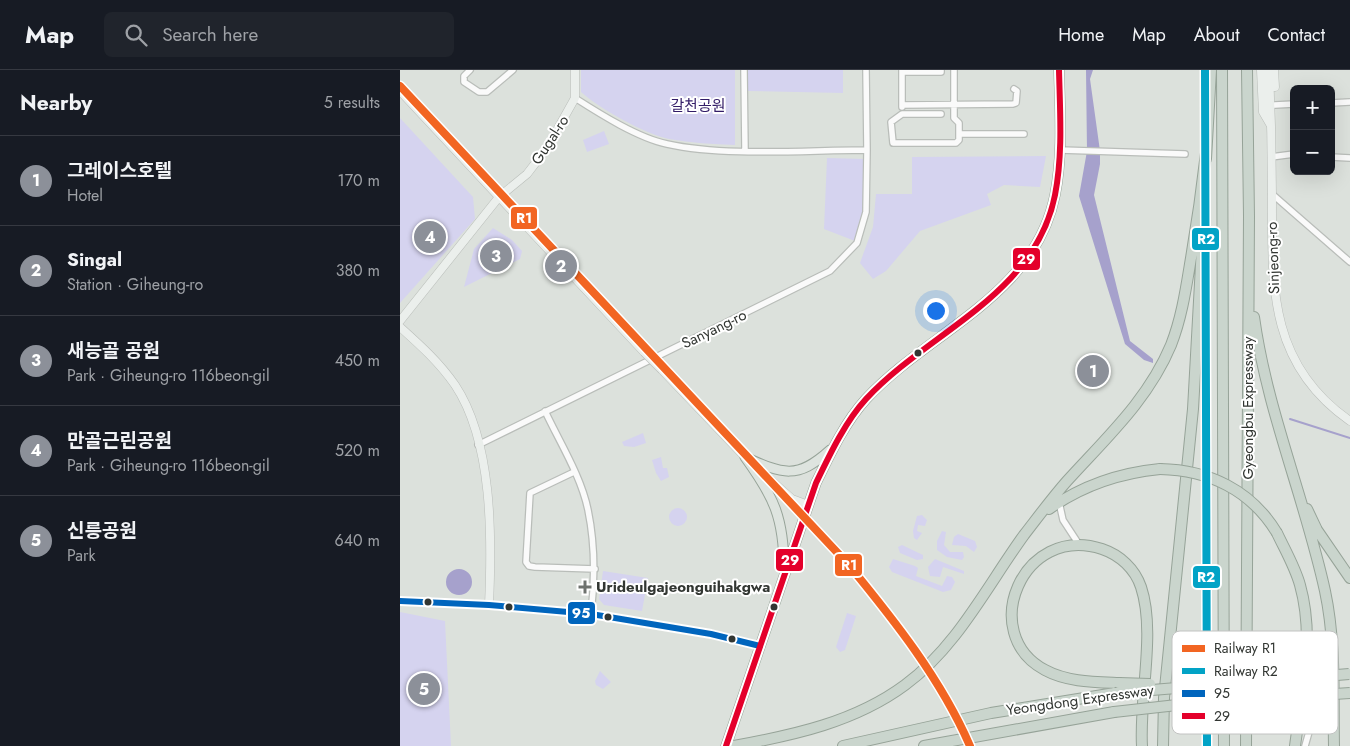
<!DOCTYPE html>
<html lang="en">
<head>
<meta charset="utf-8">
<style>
  body { margin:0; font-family:Jost,"Noto Sans KR",sans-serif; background:#20242c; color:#f1f3f6 }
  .controls { position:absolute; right:15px; top:15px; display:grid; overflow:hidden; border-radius:8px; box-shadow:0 5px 20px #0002 }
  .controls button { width:45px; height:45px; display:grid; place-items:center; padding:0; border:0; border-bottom:1px solid #363941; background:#171b24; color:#f1f3f6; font:25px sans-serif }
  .you { position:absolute; left:535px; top:240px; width:18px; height:18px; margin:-12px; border:4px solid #fff; border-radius:50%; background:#1a73e8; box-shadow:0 0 0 8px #1a73e833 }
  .badge { display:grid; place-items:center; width:32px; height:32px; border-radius:50%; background:#8c9099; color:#fff; font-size:16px; font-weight:700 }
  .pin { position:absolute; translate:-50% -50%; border:2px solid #fff; box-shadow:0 1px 5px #0006 }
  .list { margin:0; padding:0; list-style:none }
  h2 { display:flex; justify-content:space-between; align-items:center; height:65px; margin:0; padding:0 20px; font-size:21px }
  h2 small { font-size:16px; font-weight:400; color:#9ea1a6 }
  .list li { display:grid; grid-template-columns:32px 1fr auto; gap:15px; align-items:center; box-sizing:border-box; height:90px; padding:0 20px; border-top:1px solid #363941 }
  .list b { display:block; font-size:19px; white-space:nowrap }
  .list p { margin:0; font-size:16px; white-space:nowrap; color:#9ea1a6 }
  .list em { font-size:16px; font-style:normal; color:#9ea1a6 }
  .icon { flex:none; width:28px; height:28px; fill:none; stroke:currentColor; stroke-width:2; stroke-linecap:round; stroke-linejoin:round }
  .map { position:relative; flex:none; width:950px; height:676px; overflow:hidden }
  header { display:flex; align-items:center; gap:30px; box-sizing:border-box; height:70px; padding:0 25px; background:#171b24; border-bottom:1px solid #363941 }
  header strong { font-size:24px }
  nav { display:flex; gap:28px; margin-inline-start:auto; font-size:18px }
  .search { width:350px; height:45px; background:#20242c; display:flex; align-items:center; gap:12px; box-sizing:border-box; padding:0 18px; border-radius:8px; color:#9ea1a6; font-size:19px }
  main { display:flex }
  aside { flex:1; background:#171b24 }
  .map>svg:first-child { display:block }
</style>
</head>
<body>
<header>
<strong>Map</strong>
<div class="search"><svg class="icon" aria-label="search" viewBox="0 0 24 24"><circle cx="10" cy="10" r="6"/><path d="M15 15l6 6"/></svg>Search here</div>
<nav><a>Home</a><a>Map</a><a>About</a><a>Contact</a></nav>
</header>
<main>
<aside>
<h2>Nearby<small>5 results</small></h2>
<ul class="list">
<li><span class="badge">1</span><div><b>그레이스호텔</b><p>Hotel</p></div><em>170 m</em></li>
<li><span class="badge">2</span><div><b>Singal</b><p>Station · Giheung-ro</p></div><em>380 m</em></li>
<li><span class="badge">3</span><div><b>새능골 공원</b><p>Park · Giheung-ro 116beon-gil</p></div><em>450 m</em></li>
<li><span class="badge">4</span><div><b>만골근린공원</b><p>Park · Giheung-ro 116beon-gil</p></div><em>520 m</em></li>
<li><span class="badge">5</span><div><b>신릉공원</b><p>Park</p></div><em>640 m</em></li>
</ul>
</aside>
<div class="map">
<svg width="950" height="676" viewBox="0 0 950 676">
  <rect width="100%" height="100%" fill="#dce1dc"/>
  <!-- green -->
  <path fill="#d5d3ef" d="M 181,0 L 335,0 L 335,75 C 313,74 291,73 269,69 C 245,64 200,39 181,22 Z
    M 348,0 L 443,0 L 443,23 L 348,21 Z
    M 0,48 L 73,127 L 75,149 L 0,233 Z
    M 204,61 L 209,74 L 187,82 L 183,70 Z
    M 646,86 L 640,117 L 604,115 L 587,124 L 591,135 L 520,161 L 486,201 L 473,209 L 460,193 L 473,157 L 476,124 L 512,124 L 512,87 Z
    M 427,88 L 465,89 L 464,142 L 455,171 L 424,159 Z
    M 93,158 L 112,170 L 122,181 L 120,189 L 64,217 L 74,179 Z
    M 243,363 L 246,373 L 234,377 L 224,376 L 222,372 Z
    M 261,387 L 263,398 L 267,398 L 269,407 L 261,411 L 256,403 L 252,390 Z
    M269 447a9 9 0 1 1 18 0a9 9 0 1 1-18 0Z
    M 522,445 L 527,450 L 525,456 L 518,455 L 517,461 L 522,463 L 517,470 L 514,468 L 513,461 L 517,446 Z
    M 542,461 L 546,462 L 544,475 L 550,482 L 563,482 L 564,487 L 562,490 L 547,487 L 537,480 L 537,471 Z
    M 558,464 L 575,471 L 577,477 L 574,482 L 566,476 L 552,475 L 554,467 Z
    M 502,475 L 523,485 L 523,489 L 517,490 L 500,483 L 498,477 Z
    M 493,489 L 515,496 L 518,498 L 516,506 L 542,516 L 547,506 L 552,507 L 555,512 L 551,520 L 543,522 L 492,502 L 489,497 Z
    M 535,489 L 564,501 L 564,504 L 543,497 L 540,507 L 530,506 L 528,497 Z
    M 203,501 L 248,508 L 242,541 L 204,535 L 199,529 Z
    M 0,542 L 45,551 L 51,676 L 0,676 Z
    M 447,543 L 456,546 L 445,580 L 440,582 L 436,577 Z
    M 200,601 L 211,612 L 203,619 L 196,615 L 195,611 Z"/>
  <!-- water -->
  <path fill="#a6a1cc" d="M 686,0 L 693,0 L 690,9 L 700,81 L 700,94 L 694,125 L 730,271 L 753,289 L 753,293 L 744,290 L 725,274 L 679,126 L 687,81 Z
    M46 512a13 13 0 1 1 26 0a13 13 0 1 1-26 0Z"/>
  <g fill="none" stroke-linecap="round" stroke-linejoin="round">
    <!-- stream -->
    <path stroke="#a6a1cc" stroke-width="2" d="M 890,349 L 950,368"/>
    <!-- street casing -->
    <g stroke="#b9bdb9" stroke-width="8">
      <path id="street" d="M 70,0 L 64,6 L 64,12 L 79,22 L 87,22 L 113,0
        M 344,0 L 345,80
        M 502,0 L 502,37
        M 502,2 L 541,2 L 541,0
        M 175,28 C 200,44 238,68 267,74 C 326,87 405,80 467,80 L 466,0
        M 931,33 L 950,32
        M 502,35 L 613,34 L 616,33 L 617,21 L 614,19
        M 875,35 L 894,34
        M 541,44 L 502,44 L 491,52 L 493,73 L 556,73 L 559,70 L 559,53 L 554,48 L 554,0
        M 559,64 L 624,64
        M 660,80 L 785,84
        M 871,87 L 894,84
        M 931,87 L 950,88
        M 872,124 L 950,192
        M 145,341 C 160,373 181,406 188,440 C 195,474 195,510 191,544
        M 78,375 L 430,201 L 457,173 L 466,142 L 467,80
        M 174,402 L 130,423 L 126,492 L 129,496 L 135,497 L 195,499
        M 659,432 L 663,450 L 680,476
        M 905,676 L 911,655 L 918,644"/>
    </g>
    <!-- secondary casing -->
    <g stroke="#b9bdb9" stroke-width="9">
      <path id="secondary" d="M 861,0 L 863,42 L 870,54
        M 869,0 C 871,42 872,84 872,126 C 872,215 868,294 950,351
        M 874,0 L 875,17
        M 0,21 L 244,282
        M 0,251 L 99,127 L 127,104 L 147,78 L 175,28 L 175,0
        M 0,257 C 20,275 39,292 55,315 C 93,372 92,468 89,535
        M 262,300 L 345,387 L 392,429 L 408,435
        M 0,531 L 89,535 L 191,544 L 311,564 L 360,576"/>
    </g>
    <!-- primary casing -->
    <g stroke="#96a398" stroke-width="11">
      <path id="primary" d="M 345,387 C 374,427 384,448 384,499
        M 345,387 C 383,404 397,410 430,380
        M 326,676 L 416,413 C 430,384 445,352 466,329 C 529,261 635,226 655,125 C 663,84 660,42 659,0"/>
    </g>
    <!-- highway casing -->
    <g stroke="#96a398" stroke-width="12">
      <path id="highway" d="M 822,0 L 824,676
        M 806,89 L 811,0
        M 854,247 C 867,341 905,429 925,521 C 936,572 933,625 934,676
        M 649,439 C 683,415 719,403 760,399
        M 907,439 L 917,460 L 950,508
        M 877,463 C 885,480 895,497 900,515 C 915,568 902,623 895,676
        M 719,613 C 694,612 667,612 645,600 C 577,564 622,453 702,479 C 720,485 735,499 741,517 C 756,562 739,627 742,676
        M 334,676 C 394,665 455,652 505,615 C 557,577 587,516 624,465 C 638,447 652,428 667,411 C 706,368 748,330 771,275 C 782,247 786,218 791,188 C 797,153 802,118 806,83
        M 443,676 L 591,643 L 715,623
        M 524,676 L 714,642
        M 763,676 L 764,628 L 793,339 L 804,141
        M 846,676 L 849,146 L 847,0"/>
    </g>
    <!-- street -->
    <use href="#street" stroke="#fafafa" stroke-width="5.5"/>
    <!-- secondary -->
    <use href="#secondary" stroke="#ebefec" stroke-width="8"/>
    <!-- primary -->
    <use href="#primary" stroke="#dee4df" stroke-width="9"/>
    <!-- highway -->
    <use href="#highway" stroke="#cad5cd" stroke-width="10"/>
    <!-- secondary-bridge casing -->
    <g stroke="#b9bdb9" stroke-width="9" stroke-linecap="butt">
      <path id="secondary-bridge" d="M 244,282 L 262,300"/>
    </g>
    <!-- highway-bridge casing -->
    <g stroke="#96a398" stroke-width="12" stroke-linecap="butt">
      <path id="highway-bridge" d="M 760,399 C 809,400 851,420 877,463
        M 719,613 L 750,614
        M 715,623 L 949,604
        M 714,642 L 795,633 L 950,623"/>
    </g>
    <!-- secondary-bridge -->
    <use href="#secondary-bridge" stroke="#ebefec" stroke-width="8"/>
    <!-- highway-bridge -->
    <use href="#highway-bridge" stroke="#cad5cd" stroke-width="10"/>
    <!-- bus-1 casing -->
    <g stroke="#fff" stroke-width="10">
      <path id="bus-1" d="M 0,531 L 89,535 L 191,544 L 311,564 L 360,576"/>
    </g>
    <!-- bus-2 casing -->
    <g stroke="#fff" stroke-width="10">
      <path id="bus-2" d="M 326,676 L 416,413 C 430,384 445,352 466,329 C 529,261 635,226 655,125 C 663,84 660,42 659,0"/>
    </g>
    <!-- bus-1 -->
    <use href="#bus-1" stroke="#0065bd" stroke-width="6"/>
    <!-- bus-2 -->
    <use href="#bus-2" stroke="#e4002b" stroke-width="6"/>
    <!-- rail-1 casing -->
    <g stroke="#fff" stroke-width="11">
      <path id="rail-1" d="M 0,16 L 448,494 C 494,550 541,609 570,676"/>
    </g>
    <!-- rail-2 casing -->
    <g stroke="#fff" stroke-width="11">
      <path id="rail-2" d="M 805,0 L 807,676"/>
    </g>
    <!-- rail-1 -->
    <use href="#rail-1" stroke="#f26522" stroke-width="8"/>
    <!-- rail-2 -->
    <use href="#rail-2" stroke="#02a3c6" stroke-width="8"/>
  </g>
  <!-- markers -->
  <g fill="#323632" stroke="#fff" stroke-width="2">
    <circle cx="518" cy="283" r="4.5"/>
    <circle cx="28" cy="532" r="4.5"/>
    <circle cx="109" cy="537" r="4.5"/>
    <circle cx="374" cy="537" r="4.5"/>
    <circle cx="208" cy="547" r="4.5"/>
    <circle cx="332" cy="569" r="4.5"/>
  </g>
  <path fill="#6e726e" stroke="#fff" stroke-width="2" d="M182.5 509.5h5v5h5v5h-5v5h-5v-5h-5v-5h5z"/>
  <g text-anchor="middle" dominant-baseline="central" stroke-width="4" stroke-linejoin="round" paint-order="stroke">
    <!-- park labels -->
    <g font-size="15" fill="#321c67" stroke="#fff">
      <text x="298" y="36">갈천공원</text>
    </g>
    <!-- street labels -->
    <g font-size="15" fill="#323632" stroke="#fff">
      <text transform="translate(150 70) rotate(-57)">Gugal-ro</text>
      <text transform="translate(873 188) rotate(-92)">Sinjeong-ro</text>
      <text transform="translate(314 259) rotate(-26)">Sanyang-ro</text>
      <text transform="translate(848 338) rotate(-90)">Gyeongbu Expressway</text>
      <text transform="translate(680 630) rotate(-8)">Yeongdong Expressway</text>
    </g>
    <!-- poi labels -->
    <g font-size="15" font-weight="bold" fill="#323632" stroke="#fff" text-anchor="start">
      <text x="196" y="517">Urideulgajeonguihakgwa</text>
    </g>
  </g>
  <!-- legend -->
  <rect x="772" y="561" width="166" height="103" rx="8" fill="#fff" stroke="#c2c3c2" stroke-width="1"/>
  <rect x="782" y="575" width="23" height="7" fill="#f26522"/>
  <rect x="782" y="598" width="23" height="6" fill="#02a3c6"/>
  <rect x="782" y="620" width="23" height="7" fill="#0065bd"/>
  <rect x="782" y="643" width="23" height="6" fill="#e4002b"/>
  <g font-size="14" fill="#323632">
    <text x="814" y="583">Railway R1</text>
    <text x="814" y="606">Railway R2</text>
    <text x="814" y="628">95</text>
    <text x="814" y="651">29</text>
  </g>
  <g stroke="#fff" stroke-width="2">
    <rect x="110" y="136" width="28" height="24" rx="5" fill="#f26522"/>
    <rect x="791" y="157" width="29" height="24" rx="5" fill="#02a3c6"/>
    <rect x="612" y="177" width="29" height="24" rx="5" fill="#e4002b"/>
    <rect x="375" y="478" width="29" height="24" rx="5" fill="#e4002b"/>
    <rect x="434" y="483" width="29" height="24" rx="5" fill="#f26522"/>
    <rect x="792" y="495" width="29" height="24" rx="5" fill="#02a3c6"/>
    <rect x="167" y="531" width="29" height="24" rx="5" fill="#0065bd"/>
  </g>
  <g font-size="14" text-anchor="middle" font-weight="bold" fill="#fff">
    <text x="124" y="153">R1</text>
    <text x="806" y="174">R2</text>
    <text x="626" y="194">29</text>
    <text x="390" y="495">29</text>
    <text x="449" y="500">R1</text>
    <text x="806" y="512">R2</text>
    <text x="181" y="548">95</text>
  </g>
</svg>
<div class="controls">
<button>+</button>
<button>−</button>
</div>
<div class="you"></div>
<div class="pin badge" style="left:693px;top:301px">1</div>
<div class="pin badge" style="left:161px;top:196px">2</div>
<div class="pin badge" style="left:96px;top:186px">3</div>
<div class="pin badge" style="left:30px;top:167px">4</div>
<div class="pin badge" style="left:24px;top:619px">5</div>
</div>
</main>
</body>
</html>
